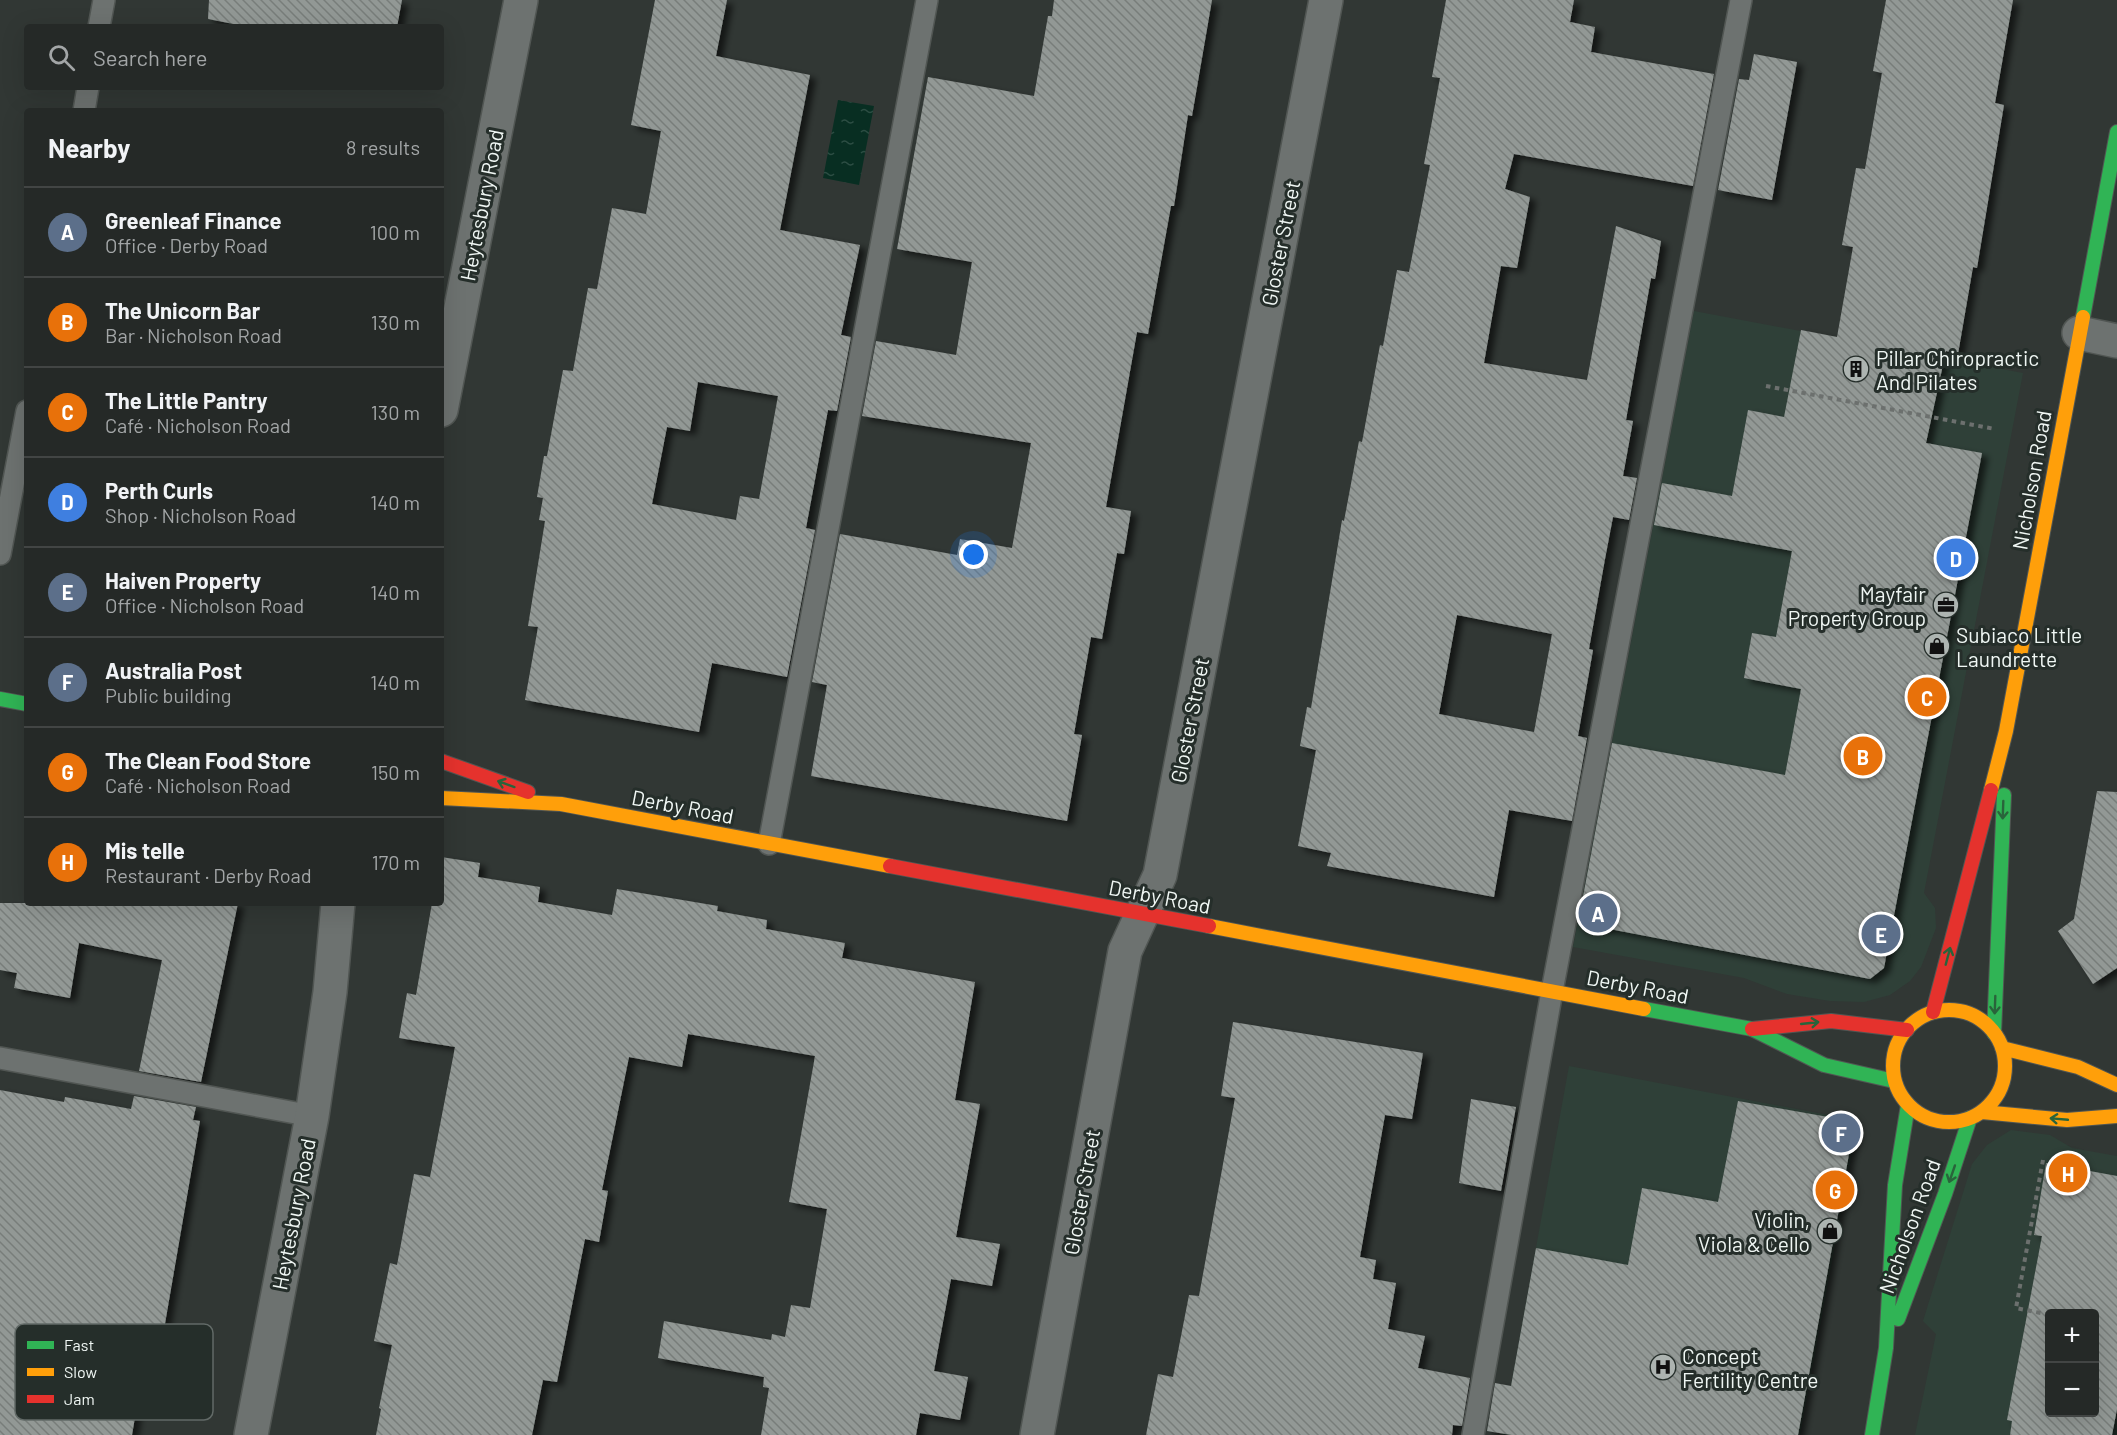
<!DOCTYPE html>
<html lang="en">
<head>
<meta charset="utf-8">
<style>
  body { margin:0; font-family:Barlow,sans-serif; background:#313533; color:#f1f3f6 }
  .controls { position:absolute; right:18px; bottom:18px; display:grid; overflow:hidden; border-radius:6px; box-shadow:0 6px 24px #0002 }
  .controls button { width:54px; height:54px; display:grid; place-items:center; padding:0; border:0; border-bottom:2px solid #424544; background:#252927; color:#f1f3f6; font:30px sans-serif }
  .you { position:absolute; left:974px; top:555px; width:21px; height:21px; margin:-15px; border:4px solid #fff; border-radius:50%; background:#1a73e8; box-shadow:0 0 0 9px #1a73e833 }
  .badge { display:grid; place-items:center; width:39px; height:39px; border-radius:50%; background:#bca0f2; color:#fff; font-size:20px; font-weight:700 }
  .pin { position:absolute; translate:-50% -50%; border:3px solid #fff; box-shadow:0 2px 6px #0006 }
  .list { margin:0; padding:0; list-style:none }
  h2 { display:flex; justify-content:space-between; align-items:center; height:78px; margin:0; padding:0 24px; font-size:26px }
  h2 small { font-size:20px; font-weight:400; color:#a3a6a7 }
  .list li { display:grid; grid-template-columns:39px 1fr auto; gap:18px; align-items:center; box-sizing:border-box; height:90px; padding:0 24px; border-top:2px solid #424544 }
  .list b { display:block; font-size:22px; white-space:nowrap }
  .list p { margin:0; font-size:20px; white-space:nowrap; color:#a3a6a7 }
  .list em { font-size:20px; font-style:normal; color:#a3a6a7 }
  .icon { flex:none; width:33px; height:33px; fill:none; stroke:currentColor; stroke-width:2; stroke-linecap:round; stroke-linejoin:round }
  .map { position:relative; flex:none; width:2117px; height:1435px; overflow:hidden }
  .search { position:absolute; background:#252927; box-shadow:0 6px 24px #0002; left:24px; top:24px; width:420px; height:66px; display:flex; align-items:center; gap:15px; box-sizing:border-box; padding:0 21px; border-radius:6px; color:#a3a6a7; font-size:22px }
  .panel { position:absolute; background:#252927; box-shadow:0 6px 24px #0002; left:24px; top:108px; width:420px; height:798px; border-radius:6px }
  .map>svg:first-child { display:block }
</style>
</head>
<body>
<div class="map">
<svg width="2117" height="1435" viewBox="0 0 2117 1435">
  <defs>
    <pattern id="water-ripples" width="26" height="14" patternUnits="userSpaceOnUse" patternTransform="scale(1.5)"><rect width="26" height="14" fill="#082e22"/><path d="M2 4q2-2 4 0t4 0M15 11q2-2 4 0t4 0" fill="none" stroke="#2c4d43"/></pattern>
    <pattern id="building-back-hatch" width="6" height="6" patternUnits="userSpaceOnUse" patternTransform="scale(1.5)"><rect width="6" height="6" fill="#929895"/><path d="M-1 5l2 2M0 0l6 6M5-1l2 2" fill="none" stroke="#787d7a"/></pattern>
    <filter id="shadow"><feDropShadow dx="6" dy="4" stdDeviation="3" flood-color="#0009"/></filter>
  </defs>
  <rect width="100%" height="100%" fill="#313734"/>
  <!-- built -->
  <path fill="#2f4038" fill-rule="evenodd" d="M 1694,311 L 2023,373 L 1924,893 L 1935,908 L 1936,928 L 1921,967 L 1910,981 L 1890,995 L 1864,1002 L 1830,1001 L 1787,994 L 1744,978 L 1573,947 Z
    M 1569,1066 L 1844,1118 L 1856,1131 L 1800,1435 L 1502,1435 Z
    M 2011,1130 L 2050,1135 L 2072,1148 L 2117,1156 L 2117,1435 L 1915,1435 L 1936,1334 L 1923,1321 L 1972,1164 L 1987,1145 ZM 2050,1314 L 2094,1314 L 2094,1412 L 2050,1412 Z"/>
  <!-- water -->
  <path fill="url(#water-ripples)" d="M 838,100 L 874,106 L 859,185 L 823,178 Z"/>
  <!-- building -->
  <path fill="url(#building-back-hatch)" fill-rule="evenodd" filter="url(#shadow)" d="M 209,0 L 402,0 L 397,27 L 249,27 L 208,19 Z
    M 655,0 L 727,0 L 716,56 L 810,75 L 780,230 L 860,245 L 841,335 L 851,337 L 837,411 L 828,410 L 806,528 L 815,530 L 787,677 L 712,663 L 699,732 L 525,700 L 538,627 L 528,626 L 545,521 L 539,520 L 543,498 L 537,497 L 544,456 L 547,456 L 563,370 L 573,371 L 588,288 L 597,289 L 612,208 L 646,214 L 661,131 L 631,125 ZM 698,382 L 778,396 L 759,499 L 740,496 L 736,520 L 652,504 L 667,427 L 690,431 Z
    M 1054,0 L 1212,0 L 1192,116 L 1188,115 L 1174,206 L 1171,206 L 1148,334 L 1137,332 L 1106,507 L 1131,511 L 1124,554 L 1117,553 L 1102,639 L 1091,637 L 1074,734 L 1082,735 L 1067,821 L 811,776 L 827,685 L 812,682 L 840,534 L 957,555 L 960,539 L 1012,548 L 1031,443 L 862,416 L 876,341 L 956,355 L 972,262 L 897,249 L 928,77 L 1034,96 L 1048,16 L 1052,16 Z
    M 1446,0 L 1574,0 L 1570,22 L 1595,27 L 1591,52 L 1714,74 L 1693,186 L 1514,154 L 1505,189 L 1530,197 L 1517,268 L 1501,266 L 1484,363 L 1587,380 L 1616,226 L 1661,241 L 1655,279 L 1651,278 L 1626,420 L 1633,421 L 1623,476 L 1637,478 L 1629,520 L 1613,517 L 1605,559 L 1589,649 L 1593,650 L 1578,736 L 1587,738 L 1572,821 L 1509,810 L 1494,897 L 1327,866 L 1331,853 L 1298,846 L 1316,750 L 1300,746 L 1307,707 L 1311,708 L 1342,520 L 1344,521 L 1359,441 L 1362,442 L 1380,345 L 1383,346 L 1397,270 L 1409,272 L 1430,165 L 1424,164 L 1440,78 L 1432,77 ZM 1457,615 L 1552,634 L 1534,732 L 1439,714 Z
    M 1886,0 L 2013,0 L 1995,103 L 2004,105 L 1977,268 L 1973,267 L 1958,354 L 1946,351 L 1926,443 L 1982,453 L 1884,968 L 1870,979 L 1578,923 L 1612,743 L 1785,775 L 1801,689 L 1744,678 L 1752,633 L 1776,637 L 1792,551 L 1654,525 L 1662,483 L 1732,496 L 1748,410 L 1784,417 L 1801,330 L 1837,337 L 1853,247 L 1842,245 L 1856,168 L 1865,169 L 1882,73 L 1873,71 Z
    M 1754,54 L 1797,62 L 1772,200 L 1718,190 L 1739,79 L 1749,80 Z
    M 2097,791 L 2117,792 L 2117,968 L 2093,984 L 2058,931 L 2074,919 Z
    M 441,857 L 480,863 L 478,877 L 540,887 L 538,902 L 612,915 L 617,889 L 718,906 L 717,911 L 767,920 L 766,929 L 845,943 L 842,958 L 975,982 L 955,1100 L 980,1104 L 956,1237 L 1000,1244 L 992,1286 L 951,1279 L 934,1371 L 968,1377 L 960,1420 L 920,1413 L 916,1435 L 761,1435 L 769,1388 L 763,1387 L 764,1377 L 658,1358 L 664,1321 L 771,1340 L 772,1334 L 785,1337 L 791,1305 L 810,1308 L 827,1209 L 789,1202 L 815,1056 L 688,1034 L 682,1067 L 629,1057 L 602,1190 L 608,1191 L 599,1242 L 585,1239 L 557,1382 L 543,1380 L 532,1435 L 376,1435 L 381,1409 L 379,1408 L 392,1345 L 374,1341 L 390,1263 L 397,1265 L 414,1174 L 430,1177 L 455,1047 L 399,1038 L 407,993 L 416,995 L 432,903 L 441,903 Z
    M 0,903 L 238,903 L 201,1082 L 139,1071 L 162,960 L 79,943 L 70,998 L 14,988 L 17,973 L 0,970 Z
    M 1233,1022 L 1423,1053 L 1412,1119 L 1385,1115 L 1360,1257 L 1376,1260 L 1373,1279 L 1396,1283 L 1388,1329 L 1425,1336 L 1418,1368 L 1470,1378 L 1462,1426 L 1453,1425 L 1452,1435 L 1146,1435 L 1158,1374 L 1173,1377 L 1189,1295 L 1199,1296 L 1235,1098 L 1221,1096 Z
    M 0,1090 L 64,1102 L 65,1097 L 131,1109 L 134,1096 L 196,1107 L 193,1120 L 200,1121 L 162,1341 L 175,1343 L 168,1381 L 142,1376 L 132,1435 L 0,1435 Z
    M 1471,1099 L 1516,1107 L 1501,1191 L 1459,1183 Z
    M 1738,1101 L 1845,1120 L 1853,1132 L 1798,1435 L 1512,1435 L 1487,1431 L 1495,1383 L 1511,1386 L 1536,1248 L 1628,1265 L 1642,1188 L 1718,1202 Z
    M 2046,1163 L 2117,1176 L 2117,1409 L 2112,1435 L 2010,1435 L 2012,1421 L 2007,1420 L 2042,1236 L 2034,1235 ZM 2049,1314 L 2094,1314 L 2094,1413 L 2049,1413 Z"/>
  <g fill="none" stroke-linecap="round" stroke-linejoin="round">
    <!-- lane casing -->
    <g stroke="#515653" stroke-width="24">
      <path id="lane" d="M 99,27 L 104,0
        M 84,111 L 88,87
        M 0,554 L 27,411
        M 769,844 L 927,0
        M 0,1058 L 312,1116
        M 1473,1435 L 1552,991 L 1741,0"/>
    </g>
    <!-- street casing -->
    <g stroke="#515653" stroke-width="36">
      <path id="street" d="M 2079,333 L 2117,341
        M 441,410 L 521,0
        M 251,1435 L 312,1116 L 330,992 L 338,903
        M 1037,1435 L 1125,951 L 1160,875 L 1326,0"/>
    </g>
    <!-- fast casing -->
    <g stroke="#515653" stroke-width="16">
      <path id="fast" d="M 2083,317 L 2117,132
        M 0,699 L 27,704
        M 1644,1009 L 1752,1029 L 1824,1065 L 1894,1081
        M 1994,1033 L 2004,795
        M 1898,1319 L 1945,1194 L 1970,1118
        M 1872,1435 L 1886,1348 L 1895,1185 L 1908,1105"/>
    </g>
    <!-- slow casing -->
    <g stroke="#515653" stroke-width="16">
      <path id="slow" d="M 1991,790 L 2006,731 L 2083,317
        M 441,798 L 561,804 L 890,866
        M 1209,926 L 1644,1009
        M1893 1066a56 56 0 1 1 112 0a56 56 0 1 1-112 0Z
        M 2002,1048 L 2078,1067 L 2117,1085
        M 1982,1112 L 2067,1120 L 2117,1116"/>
    </g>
    <!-- jam casing -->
    <g stroke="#515653" stroke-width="16">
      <path id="jam" d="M 441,761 L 528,792
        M 890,866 L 1209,926
        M 1933,1012 L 1991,790
        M 1752,1029 L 1831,1021 L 1907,1030"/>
    </g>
    <!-- path -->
    <path stroke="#6c706e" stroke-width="4" stroke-dasharray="4.5 4.5" stroke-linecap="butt" d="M 1766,386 L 1995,429
      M 2043,1160 L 2016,1308 L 2050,1315"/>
    <!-- lane -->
    <use href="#lane" stroke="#6d7270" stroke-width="21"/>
    <!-- street -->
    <use href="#street" stroke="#6d7270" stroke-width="33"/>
    <!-- fast -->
    <use href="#fast" stroke="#30b455" stroke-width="14"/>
    <!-- slow -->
    <use href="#slow" stroke="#ff9f0a" stroke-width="14"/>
    <!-- jam -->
    <use href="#jam" stroke="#e5322d" stroke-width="14"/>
  </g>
  <!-- one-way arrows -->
  <defs><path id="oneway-shaft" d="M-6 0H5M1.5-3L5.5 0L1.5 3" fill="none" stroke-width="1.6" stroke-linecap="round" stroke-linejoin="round" transform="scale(1.5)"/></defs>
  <g stroke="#29643b">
    <use href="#oneway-shaft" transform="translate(506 784) rotate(-160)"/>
    <use href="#oneway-shaft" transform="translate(2003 810) rotate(92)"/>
    <use href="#oneway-shaft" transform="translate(1948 956) rotate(-75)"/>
    <use href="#oneway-shaft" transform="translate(1995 1005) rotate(92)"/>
    <use href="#oneway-shaft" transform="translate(1810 1023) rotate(-6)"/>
    <use href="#oneway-shaft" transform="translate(2059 1119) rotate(-175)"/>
    <use href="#oneway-shaft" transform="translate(1952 1174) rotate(109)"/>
  </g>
  <!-- icons -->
  <defs>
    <g id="building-disc" transform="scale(1.35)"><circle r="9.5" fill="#adb4b1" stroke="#252e2a"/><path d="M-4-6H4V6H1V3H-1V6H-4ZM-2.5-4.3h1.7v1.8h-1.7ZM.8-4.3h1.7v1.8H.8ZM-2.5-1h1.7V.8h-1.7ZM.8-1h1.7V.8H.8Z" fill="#111"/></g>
    <g id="office-disc" transform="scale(1.35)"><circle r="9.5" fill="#adb4b1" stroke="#252e2a"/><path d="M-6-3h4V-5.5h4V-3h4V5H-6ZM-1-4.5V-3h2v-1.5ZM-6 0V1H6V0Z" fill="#111"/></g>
    <g id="shop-disc" transform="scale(1.35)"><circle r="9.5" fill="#adb4b1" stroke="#252e2a"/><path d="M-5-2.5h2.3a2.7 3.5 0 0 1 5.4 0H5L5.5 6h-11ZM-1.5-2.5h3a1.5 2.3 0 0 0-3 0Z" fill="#111"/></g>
    <g id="hospital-disc" transform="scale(1.35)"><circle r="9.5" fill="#adb4b1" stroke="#252e2a"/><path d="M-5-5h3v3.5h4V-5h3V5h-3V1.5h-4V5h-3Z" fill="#111"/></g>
  </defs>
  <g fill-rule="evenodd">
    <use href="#building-disc" x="1856" y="369"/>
    <use href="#office-disc" x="1946" y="605"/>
    <use href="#shop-disc" x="1937" y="646"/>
    <use href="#shop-disc" x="1830" y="1231"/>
    <use href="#hospital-disc" x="1663" y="1367"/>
  </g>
  <g text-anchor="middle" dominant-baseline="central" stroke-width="6" stroke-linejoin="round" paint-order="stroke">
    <!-- street labels -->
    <g font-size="21" fill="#f0f7f4" stroke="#252e2a">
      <text transform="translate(481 205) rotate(-79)">Heytesbury Road</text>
      <text transform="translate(1280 243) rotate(-79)">Gloster Street</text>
      <text transform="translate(2031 480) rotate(-80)">Nicholson Road</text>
      <text transform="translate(1189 720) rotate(-79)">Gloster Street</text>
      <text transform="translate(683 806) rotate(11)">Derby Road</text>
      <text transform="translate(1160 896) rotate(11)">Derby Road</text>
      <text transform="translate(1638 986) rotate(11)">Derby Road</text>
      <text transform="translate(1081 1192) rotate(-80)">Gloster Street</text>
      <text transform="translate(293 1214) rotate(-79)">Heytesbury Road</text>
      <text transform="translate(1909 1226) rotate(-70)">Nicholson Road</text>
    </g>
    <!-- poi labels -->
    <g font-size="21" fill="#f0f7f4" stroke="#252e2a" text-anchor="start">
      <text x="1876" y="357">Pillar Chiropractic<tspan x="1876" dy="24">And Pilates</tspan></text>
      <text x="1926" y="593" text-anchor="end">Mayfair<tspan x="1926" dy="24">Property Group</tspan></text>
      <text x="1956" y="634">Subiaco Little<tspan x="1956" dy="24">Laundrette</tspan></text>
      <text x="1810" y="1219" text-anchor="end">Violin,<tspan x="1810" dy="24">Viola &amp; Cello</tspan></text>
      <text x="1682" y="1355">Concept<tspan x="1682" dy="24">Fertility Centre</tspan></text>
    </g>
  </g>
  <!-- legend -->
  <rect x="15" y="1324" width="198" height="96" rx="9" fill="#252e2a" stroke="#626a67" stroke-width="1.5"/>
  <rect x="27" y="1341" width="27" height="8" fill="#30b455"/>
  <rect x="27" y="1368" width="27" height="8" fill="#ff9f0a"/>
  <rect x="27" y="1395" width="27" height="8" fill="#e5322d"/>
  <g font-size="16" fill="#f0f7f4">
    <text x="64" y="1351">Fast</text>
    <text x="64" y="1378">Slow</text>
    <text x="64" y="1405">Jam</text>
  </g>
</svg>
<div class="controls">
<button>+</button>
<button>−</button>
</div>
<div class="you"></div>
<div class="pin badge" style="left:1598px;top:913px;background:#5c6f8a">A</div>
<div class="pin badge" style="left:1863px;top:756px;background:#e8710a">B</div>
<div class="pin badge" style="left:1927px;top:697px;background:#e8710a">C</div>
<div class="pin badge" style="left:1956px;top:558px;background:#3f7fe0">D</div>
<div class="pin badge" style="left:1881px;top:934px;background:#5c6f8a">E</div>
<div class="pin badge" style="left:1841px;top:1133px;background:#5c6f8a">F</div>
<div class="pin badge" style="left:1835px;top:1190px;background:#e8710a">G</div>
<div class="pin badge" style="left:2068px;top:1173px;background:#e8710a">H</div>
<div class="search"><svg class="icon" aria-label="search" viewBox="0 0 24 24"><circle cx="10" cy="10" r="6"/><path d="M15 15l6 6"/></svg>Search here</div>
<section class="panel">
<h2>Nearby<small>8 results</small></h2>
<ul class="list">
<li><span class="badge" style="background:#5c6f8a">A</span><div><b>Greenleaf Finance</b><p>Office · Derby Road</p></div><em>100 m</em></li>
<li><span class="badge" style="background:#e8710a">B</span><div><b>The Unicorn Bar</b><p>Bar · Nicholson Road</p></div><em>130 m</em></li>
<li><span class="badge" style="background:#e8710a">C</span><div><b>The Little Pantry</b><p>Café · Nicholson Road</p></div><em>130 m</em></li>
<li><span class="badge" style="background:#3f7fe0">D</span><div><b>Perth Curls</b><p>Shop · Nicholson Road</p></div><em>140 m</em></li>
<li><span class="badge" style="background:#5c6f8a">E</span><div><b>Haiven Property</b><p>Office · Nicholson Road</p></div><em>140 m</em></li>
<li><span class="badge" style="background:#5c6f8a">F</span><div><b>Australia Post</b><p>Public building</p></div><em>140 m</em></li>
<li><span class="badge" style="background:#e8710a">G</span><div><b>The Clean Food Store</b><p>Café · Nicholson Road</p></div><em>150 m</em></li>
<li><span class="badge" style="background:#e8710a">H</span><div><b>Mis telle</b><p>Restaurant · Derby Road</p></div><em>170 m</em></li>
</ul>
</section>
</div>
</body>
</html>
